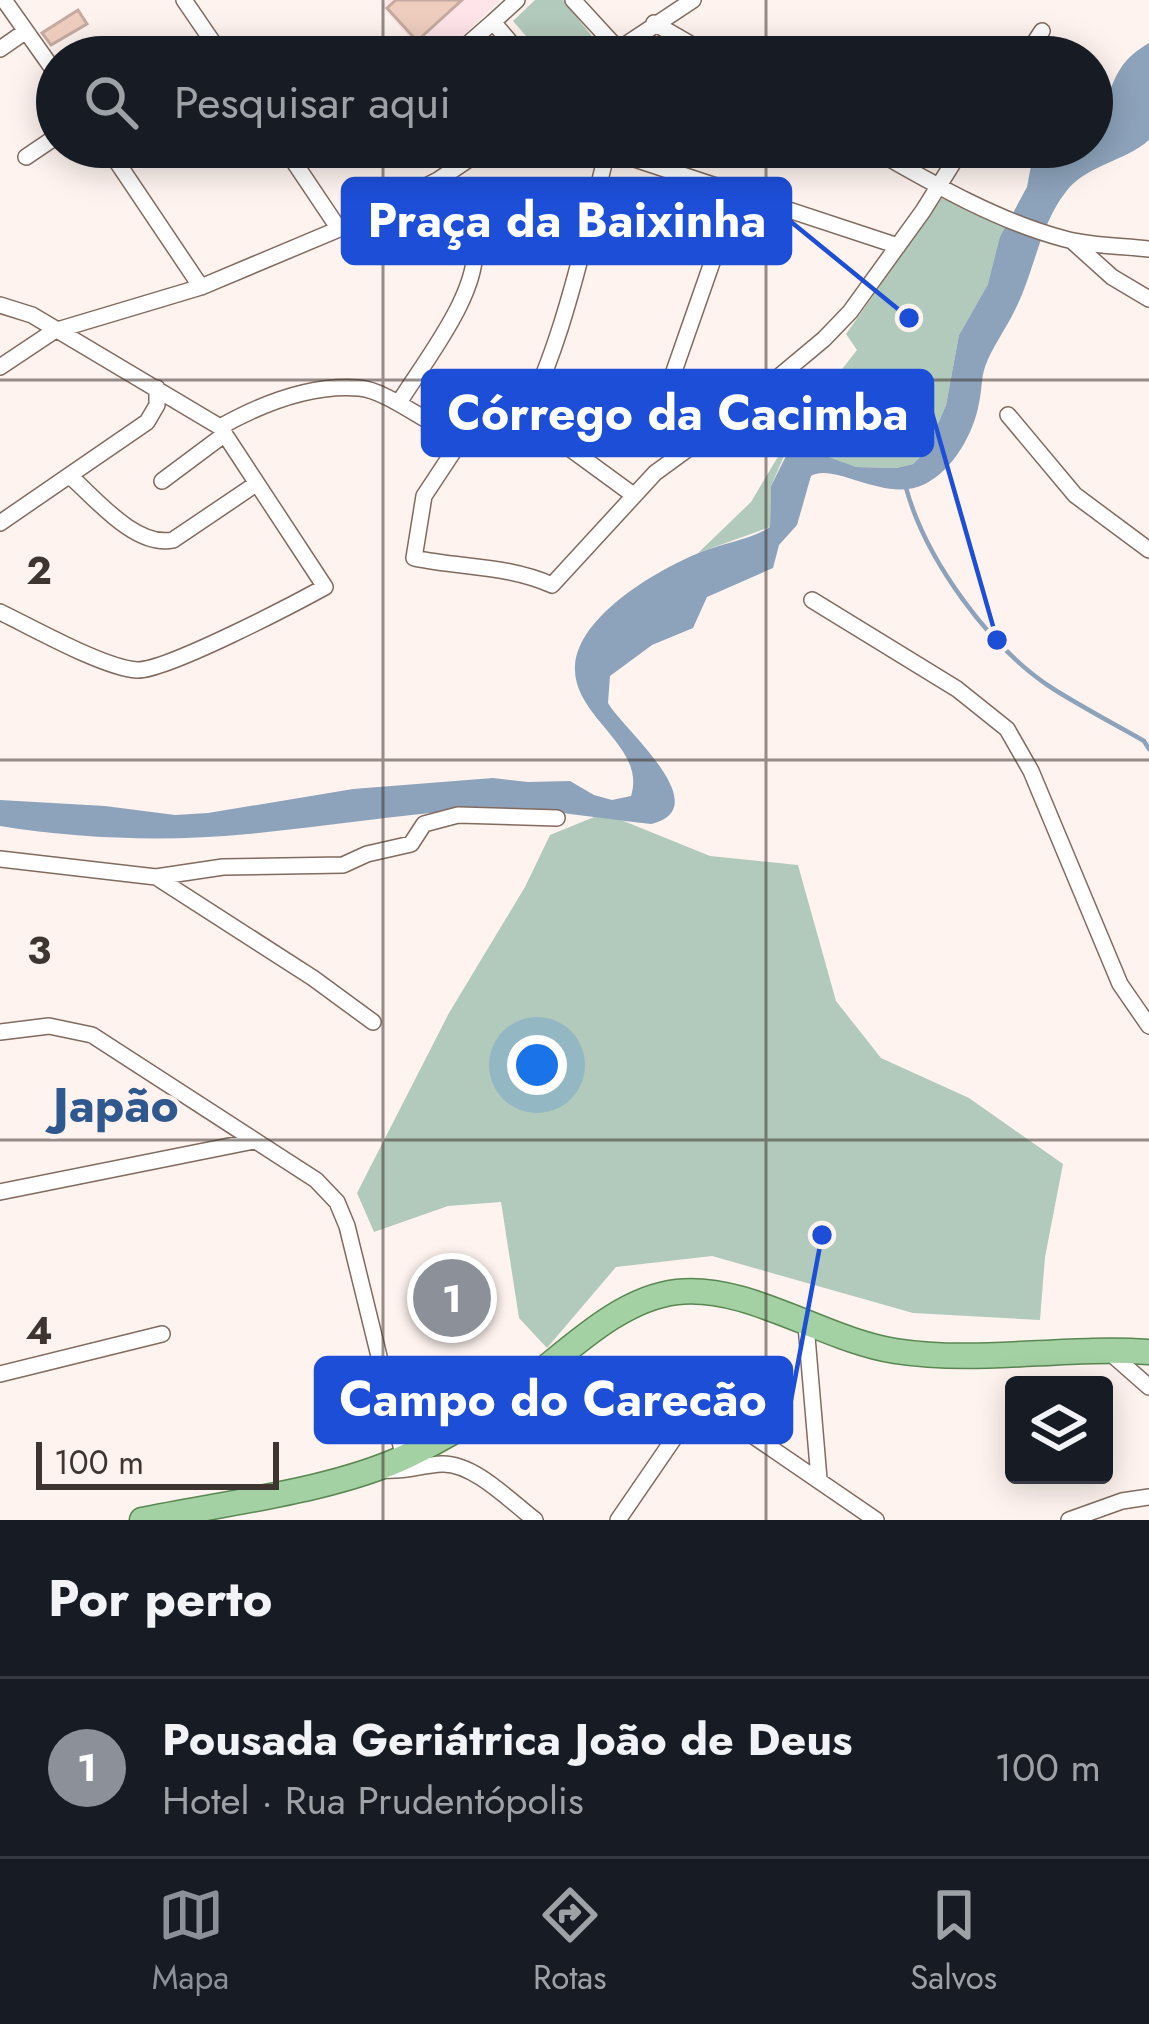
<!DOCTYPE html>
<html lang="pt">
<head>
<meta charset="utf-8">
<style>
  body { margin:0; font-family:Jost,sans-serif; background:#20242c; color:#f1f3f6 }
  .controls { position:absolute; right:36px; bottom:36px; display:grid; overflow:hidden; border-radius:12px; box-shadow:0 6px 30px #0003 }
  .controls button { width:108px; height:108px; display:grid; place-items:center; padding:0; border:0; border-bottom:3px solid #363941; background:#171b24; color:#f1f3f6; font:60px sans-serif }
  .scale { position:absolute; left:36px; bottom:30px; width:243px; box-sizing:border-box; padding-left:12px; border:6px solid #3f3530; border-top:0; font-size:33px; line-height:42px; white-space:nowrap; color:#3f3530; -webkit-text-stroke:9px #fef3ef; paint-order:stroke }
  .you { position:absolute; left:537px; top:1065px; width:42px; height:42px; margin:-30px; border:9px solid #fff; border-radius:50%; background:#1a73e8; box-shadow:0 0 0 18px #1a73e833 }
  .badge { display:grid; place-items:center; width:78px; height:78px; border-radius:50%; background:#8c9099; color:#fff; font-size:39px; font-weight:700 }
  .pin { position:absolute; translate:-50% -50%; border:6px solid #fff; box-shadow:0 3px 12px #0006 }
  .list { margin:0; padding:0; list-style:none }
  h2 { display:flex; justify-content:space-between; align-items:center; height:156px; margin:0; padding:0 48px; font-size:51px }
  h2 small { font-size:39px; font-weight:400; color:#9ea1a6 }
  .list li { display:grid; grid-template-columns:78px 1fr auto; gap:36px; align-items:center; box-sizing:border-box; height:180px; padding:0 48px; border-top:3px solid #363941 }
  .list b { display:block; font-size:45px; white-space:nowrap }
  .list p { margin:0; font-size:39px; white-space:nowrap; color:#9ea1a6 }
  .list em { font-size:39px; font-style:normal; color:#9ea1a6 }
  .icon { flex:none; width:66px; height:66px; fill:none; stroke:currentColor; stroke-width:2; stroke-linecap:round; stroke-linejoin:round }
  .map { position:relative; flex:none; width:1149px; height:1520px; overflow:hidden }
  .search { position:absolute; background:#171b24; box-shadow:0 6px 30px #0003; left:36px; right:36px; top:36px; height:132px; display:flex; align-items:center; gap:30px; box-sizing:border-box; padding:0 42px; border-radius:66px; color:#9ea1a6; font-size:45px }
  .sheet { height:336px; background:#171b24 }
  nav { display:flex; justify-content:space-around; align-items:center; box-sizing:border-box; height:168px; border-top:3px solid #363941; background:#171b24; font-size:33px; color:#9ea1a6 }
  nav a { display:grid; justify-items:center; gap:6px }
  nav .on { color:#8c9099 }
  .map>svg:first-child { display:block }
</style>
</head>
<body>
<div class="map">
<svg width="1149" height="1520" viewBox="0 0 1149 1520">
  <rect width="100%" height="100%" fill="#fef3ef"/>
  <!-- education -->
  <path fill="#ffe4ea" d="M 388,0 L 500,0 L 443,55 L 420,50 L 382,6 Z"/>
  <!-- green -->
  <path fill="#b2cabb" d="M 535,0 L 563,0 L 603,50 L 596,57 L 544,57 L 513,21 Z
    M 942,198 L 1008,227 L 988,284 L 959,335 L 946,405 L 926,451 L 913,464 L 896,468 L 856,467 L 800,449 L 785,454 L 771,486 L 770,527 L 698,553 L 751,502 L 792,433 L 857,350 L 846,334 Z
    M 604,813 L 710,856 L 798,865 L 836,1001 L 881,1058 L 969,1098 L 1063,1164 L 1045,1257 L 1040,1320 L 913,1313 L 712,1256 L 616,1267 L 547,1348 L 519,1318 L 501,1202 L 448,1206 L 374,1232 L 357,1193 L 449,1013 L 525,887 L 550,835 Z"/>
  <!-- water -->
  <path fill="#8da3bb" d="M 1149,43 L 1149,140 C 1124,162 1085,165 1065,193 C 1039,227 1034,273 1015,310 C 1006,329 992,347 985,367 C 981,378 982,391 979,403 C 974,433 953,470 925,484 C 885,504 835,462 811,476 L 797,525 L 779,545 L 773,568 L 707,597 L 693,628 L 652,645 L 610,676 L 608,703 C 621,727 719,808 651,824 C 591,818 528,805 467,810 C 394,815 321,827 248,834 C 166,842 81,839 0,826 L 0,800 L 105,806 L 175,815 L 208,813 L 353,789 L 493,778 L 528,782 L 570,781 L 594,795 L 612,800 L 631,796 C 647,746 572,717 575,666 C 578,615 659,569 701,552 C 723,543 750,540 770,527 L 771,486 L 789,450 L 809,450 L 856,467 L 896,468 L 913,464 L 926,451 L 946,405 L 959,335 L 988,284 L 1000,237 L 1027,187 L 1034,150 L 1039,147 L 1092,147 L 1092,106 L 1108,95 C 1119,68 1124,58 1149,43 Z"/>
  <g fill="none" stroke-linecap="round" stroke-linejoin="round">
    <!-- stream -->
    <path stroke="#8da3bb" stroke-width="4.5" d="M 905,484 C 924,558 990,649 1055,690 C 1084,708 1114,724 1144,741 L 1149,749"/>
  </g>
  <!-- building -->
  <path fill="#efcdbe" stroke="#c4aa9f" stroke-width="3" d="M 396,0 L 462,0 L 417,41 L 387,8 Z
    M 78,10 L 87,24 L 51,45 L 42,33 Z"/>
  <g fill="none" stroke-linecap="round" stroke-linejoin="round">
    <!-- street casing -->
    <g stroke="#816a5f" stroke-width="18">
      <path id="street" d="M 4,0 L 57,75
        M 184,0 L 223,57
        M 517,0 L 493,22 L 523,57
        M 573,0 L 618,49
        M 654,23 L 713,57
        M 0,49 L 26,31
        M 431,56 L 435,57
        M 445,57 L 461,50 L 493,22
        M 607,57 L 693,0
        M 1025,57 L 1042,31
        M 107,147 L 201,287
        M 284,147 L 339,229
        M 869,147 C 930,182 996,221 1065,239 C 1091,246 1121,246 1149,249
        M 604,149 L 898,246
        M 26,157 L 57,136
        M 1072,241 L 1112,277 L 1149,299
        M 0,305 L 32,315 L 220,427 C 261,404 310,384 359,388 C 401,391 473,469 508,436 C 553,394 590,217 607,152
        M 0,367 L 54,331 L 201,287 L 339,229 L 438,180 L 487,147
        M 665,397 L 736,194
        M 400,401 C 424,362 486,285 473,238 C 466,217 451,198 438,180
        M 524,415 L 632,494
        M 1008,415 L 1075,495 L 1149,550
        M 461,440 L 424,496 L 414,558 C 461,568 507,565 552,585 L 655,473 L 722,424 L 824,339 L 850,312 L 923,211 L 963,147
        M 71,477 C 96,499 136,548 173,540 L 256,484
        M 162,481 L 225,434
        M 0,523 L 147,422 L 157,405 L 157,388
        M 812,600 L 957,689 L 1007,729 L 1031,771 L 1120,984 L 1149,1026
        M 0,612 C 33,628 104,668 137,670 C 166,671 294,604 325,587 L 220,427
        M 0,859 L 156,877 L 223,867 L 343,865 L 367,854 L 411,844 L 424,824 L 458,815 L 557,818
        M 156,877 L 313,978 L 373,1022
        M 0,1032 L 49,1026 L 92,1035 L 316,1180 L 337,1202 L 347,1226 L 404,1458
        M 0,1192 L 254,1141
        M 806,1325 L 819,1479
        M 1108,1351 L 1149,1387
        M 0,1374 L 162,1334
        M 383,1470 C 405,1472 421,1465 442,1464 C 474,1463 510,1501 535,1520
        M 618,1520 L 690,1415 L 714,1409 L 876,1520
        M 1069,1520 L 1122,1501 L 1149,1497"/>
    </g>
    <!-- primary casing -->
    <g stroke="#598752" stroke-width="27">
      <path id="primary" d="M 142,1520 C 224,1503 333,1491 407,1456 C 445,1438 482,1416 516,1391 C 564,1356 616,1299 677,1292 C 748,1284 824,1340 895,1351 C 979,1364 1064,1346 1149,1352"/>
    </g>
    <!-- street -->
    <use href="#street" stroke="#fff" stroke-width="15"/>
    <!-- primary -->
    <use href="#primary" stroke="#a4d1a3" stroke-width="24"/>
  </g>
  <!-- grid -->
  <path fill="none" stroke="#3f3530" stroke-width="3" stroke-opacity="0.55" d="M 383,0 L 383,57M 766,0 L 766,57M 383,147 L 383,1520M 766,147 L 766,1520M 0,380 L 1149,380M 0,760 L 1149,760M 0,1140 L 1149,1140"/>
  <g text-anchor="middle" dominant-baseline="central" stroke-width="9" stroke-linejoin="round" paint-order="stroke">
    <!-- neighbourhood labels -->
    <g font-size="48" font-weight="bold" fill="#2f588e" stroke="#fef3ef">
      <text x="116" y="1105">Japão</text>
    </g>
  </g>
  <g font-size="39" text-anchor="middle" font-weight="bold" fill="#3f3530" stroke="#fef3ef" stroke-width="9" stroke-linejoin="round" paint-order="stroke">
    <text x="39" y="584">2</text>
    <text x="39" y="964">3</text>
    <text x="39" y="1344">4</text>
  </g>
  <!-- callouts -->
  <path fill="none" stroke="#1d4ed8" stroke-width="4.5" d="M909 318L790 221M997 640L932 413M822 1235L791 1400"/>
  <g fill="#1d4ed8" stroke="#fef3ef" stroke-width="4.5">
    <circle cx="909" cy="318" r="12"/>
    <circle cx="997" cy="640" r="12"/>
    <circle cx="822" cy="1235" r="12"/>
  </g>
  <g fill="#1d4ed8" stroke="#1d4ed8" stroke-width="4.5">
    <rect x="343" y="179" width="447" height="84" rx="12"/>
    <rect x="423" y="371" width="509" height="84" rx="12"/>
    <rect x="316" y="1358" width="475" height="84" rx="12"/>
  </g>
  <g font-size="48" text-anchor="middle" font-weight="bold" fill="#fff">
    <text x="567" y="237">Praça da Baixinha</text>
    <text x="678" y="430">Córrego da Cacimba</text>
    <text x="553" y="1416">Campo do Carecão</text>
  </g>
</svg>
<div class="controls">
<button><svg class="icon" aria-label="layers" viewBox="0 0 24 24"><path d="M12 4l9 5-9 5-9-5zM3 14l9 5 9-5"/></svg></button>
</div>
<div class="scale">100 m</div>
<div class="you"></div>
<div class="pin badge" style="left:452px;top:1298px">1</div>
<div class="search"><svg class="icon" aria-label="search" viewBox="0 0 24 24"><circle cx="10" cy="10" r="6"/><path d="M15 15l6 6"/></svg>Pesquisar aqui</div>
</div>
<section class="sheet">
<h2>Por perto<small></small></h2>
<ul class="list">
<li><span class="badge">1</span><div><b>Pousada Geriátrica João de Deus</b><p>Hotel · Rua Prudentópolis</p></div><em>100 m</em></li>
</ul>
</section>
<nav>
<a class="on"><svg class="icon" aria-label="map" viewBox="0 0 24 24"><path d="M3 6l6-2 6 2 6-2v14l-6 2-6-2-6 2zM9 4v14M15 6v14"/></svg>Mapa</a>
<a><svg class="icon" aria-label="directions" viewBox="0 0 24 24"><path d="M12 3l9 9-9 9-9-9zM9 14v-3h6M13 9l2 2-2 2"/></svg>Rotas</a>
<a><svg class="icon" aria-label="saved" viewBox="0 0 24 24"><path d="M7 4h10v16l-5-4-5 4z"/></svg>Salvos</a>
</nav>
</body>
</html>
